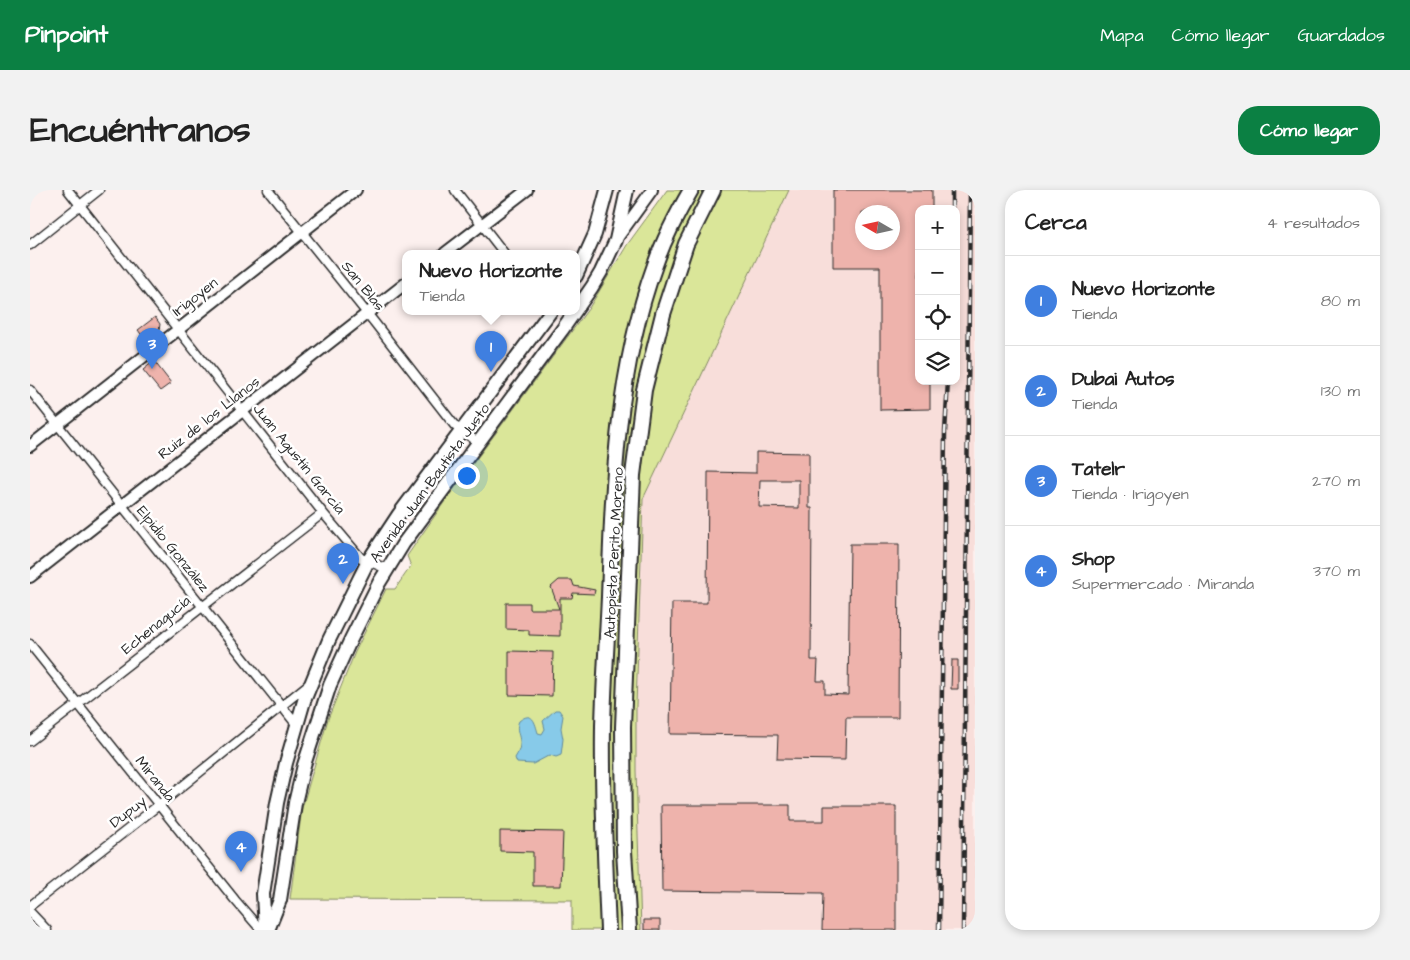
<!DOCTYPE html>
<html lang="es">
<head>
<meta charset="utf-8">
<style>
  body { margin:0; font-family:"Architects Daughter",sans-serif; background:#f2f2f2; color:#222 }
  .controls { position:absolute; right:15px; top:15px; display:grid; overflow:hidden; border-radius:10px; box-shadow:0 2px 8px #0003 }
  .controls button { width:45px; height:45px; display:grid; place-items:center; padding:0; border:0; border-bottom:1px solid #e0e0e0; background:#fff; color:#222; font:25px sans-serif }
  .compass { position:absolute; left:825px; top:15px; width:45px; height:45px; border-radius:50%; background:#fff; box-shadow:0 2px 8px #0003; rotate:279deg }
  .you { position:absolute; left:436px; top:285px; width:18px; height:18px; margin:-12px; border:4px solid #fff; border-radius:50%; background:#1a73e8; box-shadow:0 0 0 8px #1a73e833 }
  .badge { display:grid; place-items:center; width:32px; height:32px; border-radius:50%; background:#0b8043; color:#fff; font-size:16px; font-weight:700 }
  .pin { position:absolute; translate:-50% -41px; filter:drop-shadow(0 1px 2px #0008) }
  .pin::after { content:''; position:absolute; top:26px; width:18px; height:15px; background:inherit; clip-path:polygon(0 0,100% 0,50% 100%) }
  .popup { position:absolute; left:372px; top:60px; width:178px; height:65px; box-sizing:border-box; display:grid; place-content:center; border-radius:10px; background:#fff; filter:drop-shadow(0 1px 4px #0005); font-size:16px; white-space:nowrap; color:#767676 }
  .popup b { font-size:19px; color:#222 }
  .popup::after { content:''; position:absolute; left:50%; top:100%; margin-left:-10px; border:10px solid transparent; border-top-color:#fff }
  .list { margin:0; padding:0; list-style:none }
  h2 { display:flex; justify-content:space-between; align-items:center; height:65px; margin:0; padding:0 20px; font-size:21px }
  h2 small { font-size:16px; font-weight:400; color:#767676 }
  .list li { display:grid; grid-template-columns:32px 1fr auto; gap:15px; align-items:center; box-sizing:border-box; height:90px; padding:0 20px; border-top:1px solid #e0e0e0 }
  .list b { display:block; font-size:19px; white-space:nowrap }
  .list p { margin:0; font-size:16px; white-space:nowrap; color:#767676 }
  .list em { font-size:16px; font-style:normal; color:#767676 }
  .icon { flex:none; width:28px; height:28px; fill:none; stroke:currentColor; stroke-width:2; stroke-linecap:round; stroke-linejoin:round }
  .map { position:relative; flex:none; width:945px; height:740px; overflow:hidden; border-radius:20px }
  header { display:flex; align-items:center; gap:30px; box-sizing:border-box; height:70px; padding:0 25px; background:#0b8043; color:#fff }
  header strong { font-size:24px }
  nav { display:flex; gap:28px; margin-inline-start:auto; font-size:18px }
  .intro { display:flex; align-items:center; justify-content:space-between; box-sizing:border-box; height:120px; padding:0 30px }
  h1 { margin:0; font-size:35px }
  .button { padding:12px 22px; border-radius:20px; background:#0b8043; color:#fff; font-size:18px; font-weight:700 }
  main { display:flex; gap:30px; padding:0 30px }
  aside { flex:1; background:#fff; border-radius:20px; box-shadow:0 2px 8px #0003 }
  .map>svg:first-child { display:block }
</style>
</head>
<body>
<header>
<strong>Pinpoint</strong>
<nav><a>Mapa</a><a>Cómo llegar</a><a>Guardados</a></nav>
</header>
<div class="intro"><h1>Encuéntranos</h1><a class="button">Cómo llegar</a></div>
<main>
<div class="map">
<svg width="945" height="740" viewBox="0 0 945 740">
  <rect width="100%" height="100%" fill="#fcf0ee"/>
  <filter id="ink" filterUnits="userSpaceOnUse"><feTurbulence type="fractalNoise" baseFrequency=".02" numOctaves="2"/><feDisplacementMap in="SourceGraphic" scale="10" xChannelSelector="R" yChannelSelector="G"/><feConvolveMatrix kernelMatrix="1 2 1 2 8 2 1 2 1" color-interpolation-filters="sRGB"/></filter>
  <g filter="url(#ink)">
    <!-- built -->
    <path fill="#f8deda" fill-rule="evenodd" d="M 759,0 L 945,0 L 945,740 L 611,740 L 606,580 L 606,516 L 613,309 ZM 889,19 L 926,19 L 926,191 L 889,191 ZM 832,22 L 862,22 L 862,52 L 832,52 Z"/>
    <!-- green -->
    <path fill="#dae699" stroke="#828862" d="M 637,0 L 759,0 L 613,309 L 606,516 L 606,580 L 611,740 L 542,740 L 542,710 L 260,709 L 272,618 L 298,529 L 325,462 L 356,399 L 365,399 L 381,376 L 377,366 L 415,311 L 559,118 L 597,55 Z"/>
    <!-- water -->
    <path fill="#87cae9" stroke="#628a9d" d="M 525,520 L 529,520 L 533,526 L 531,538 L 533,549 L 531,565 L 526,567 L 520,565 L 503,574 L 487,573 L 485,568 C 497,549 483,544 489,531 C 503,520 505,533 508,543 L 512,544 L 515,539 L 513,531 Z"/>
    <!-- building -->
    <path fill="#eeb3ac" stroke="#2b2b2b" fill-rule="evenodd" d="M 803,0 L 902,0 L 902,19 L 889,19 L 889,191 L 900,191 L 900,219 L 850,220 L 850,77 L 803,77 ZM 832,22 L 862,22 L 862,52 L 832,52 Z
      M 125,127 L 130,134 L 129,141 L 116,151 L 108,140 Z
      M 124,171 L 141,193 L 130,201 L 113,180 Z
      M 726,262 L 779,263 L 779,318 L 782,318 L 781,470 L 788,470 L 787,491 L 795,491 L 795,504 L 818,505 L 820,354 L 869,354 L 868,527 L 816,527 L 815,570 L 747,569 L 748,545 L 640,544 L 642,413 L 677,413 L 678,282 L 726,283 ZM 730,290 L 769,290 L 769,318 L 729,317 Z
      M 529,390 L 542,390 L 544,396 L 565,400 L 564,404 L 543,403 L 542,408 L 530,408 L 530,446 L 499,445 L 499,440 L 476,439 L 476,413 L 499,413 L 499,419 L 529,419 L 521,397 Z
      M 479,461 L 523,462 L 522,506 L 479,505 Z
      M 922,470 L 928,470 L 928,499 L 921,499 Z
      M 631,615 L 760,615 L 760,631 L 794,631 L 794,616 L 866,616 L 866,740 L 792,740 L 793,703 L 632,701 Z
      M 470,641 L 533,642 L 531,696 L 503,696 L 503,662 L 470,661 Z
      M 614,730 L 630,730 L 630,740 L 614,740 Z"/>
    <g fill="none" stroke-linecap="round" stroke-linejoin="round">
      <!-- minor casing -->
      <g stroke="#2b2b2b" stroke-width="11">
        <path id="minor" d="M 38,0 L 293,323 L 331,368 L 357,379
          M 238,0 L 344,132 L 425,236 L 448,252
          M 425,0 L 474,63
          M 0,55 L 69,0
          M 0,200 L 266,534
          M 0,454 L 205,710 L 231,740
          M 0,551 L 293,323
          M 0,716 L 139,607 L 280,493
          M 0,722 L 17,740"/>
      </g>
      <!-- tertiary casing -->
      <g stroke="#2b2b2b" stroke-width="14">
        <path id="tertiary" d="M 588,47 L 622,0
          M 415,63 L 497,0
          M 0,256 L 326,0
          M 0,387 L 376,93"/>
      </g>
      <!-- primary casing -->
      <g stroke="#2b2b2b" stroke-width="16">
        <path id="primary" d="M 546,86 L 565,44 L 577,0
          M 235,740 L 233,704 L 247,613 L 256,573 L 274,511 L 299,450 L 338,371 L 369,324 L 521,121
          M 238,740 L 250,710 L 265,613 L 274,575 L 300,495 L 321,449 L 349,393 L 373,354 L 532,140 L 562,97 L 571,82 L 586,50 L 597,0"/>
      </g>
      <!-- motorway casing -->
      <g stroke="#2b2b2b" stroke-width="18">
        <path id="motorway" d="M 578,740 C 575,672 572,604 573,536 C 574,493 577,450 579,407 C 583,295 586,182 625,75 C 634,49 647,24 661,0
          M 599,740 L 594,661 L 593,537 L 603,285 L 614,200 L 633,124 L 656,54 L 683,0"/>
      </g>
      <!-- minor -->
      <use href="#minor" stroke="#fff" stroke-width="8"/>
      <!-- tertiary -->
      <use href="#tertiary" stroke="#fff" stroke-width="10"/>
      <!-- primary -->
      <use href="#primary" stroke="#fff" stroke-width="12"/>
      <!-- motorway -->
      <use href="#motorway" stroke="#fff" stroke-width="14"/>
      <!-- rail casing -->
      <g stroke="#2b2b2b" stroke-width="4.5">
        <path id="rail" d="M 922,19 L 922,0
          M 909,740 L 915,242 L 918,191
          M 933,740 L 940,0"/>
      </g>
      <!-- rail -->
      <use href="#rail" stroke="#fff" stroke-width="2.5" stroke-dasharray="8" stroke-linecap="butt"/>
    </g>
  </g>
  <g text-anchor="middle" dominant-baseline="central" stroke-width="5" stroke-linejoin="round" paint-order="stroke">
    <!-- street labels -->
    <g font-size="15" fill="#2b2b2b" stroke="#fff">
      <text transform="translate(333 96) rotate(51)">San Blas</text>
      <text transform="translate(165 107) rotate(-38)">Irigoyen</text>
      <text transform="translate(179 228) rotate(-38)">Ruiz de los Llanos</text>
      <text transform="translate(269 269) rotate(51)">Juan Agustín García</text>
      <text transform="translate(400 293) rotate(-54)">Avenida Juan Bautista Justo</text>
      <text transform="translate(143 359) rotate(51)">Elpidio González</text>
      <text transform="translate(584 363) rotate(-87)">Autopista Perito Moreno</text>
      <text transform="translate(126 435) rotate(-39)">Echenagucía</text>
      <text transform="translate(125 589) rotate(51)">Miranda</text>
      <text transform="translate(98 622) rotate(-38)">Dupuy</text>
    </g>
  </g>
</svg>
<div class="controls">
<button>+</button>
<button>−</button>
<button><svg class="icon" aria-label="locate" viewBox="0 0 24 24"><circle cx="12" cy="12" r="6"/><path d="M12 2v4M12 18v4M2 12h4M18 12h4"/></svg></button>
<button><svg class="icon" aria-label="layers" viewBox="0 0 24 24"><path d="M12 4l9 5-9 5-9-5zM3 14l9 5 9-5"/></svg></button>
</div>
<svg class="compass" viewBox="-18 -18 36 36"><path d="M0-13l5 13h-10z" fill="#e53935"/><path d="M0 13l5-13h-10z" fill="#767676"/></svg>
<div class="you"></div>
<div class="pin badge" style="left:461px;top:182px;background:#3f7fe0">1</div>
<div class="popup"><b>Nuevo Horizonte</b>Tienda</div>
<div class="pin badge" style="left:313px;top:394px;background:#3f7fe0">2</div>
<div class="pin badge" style="left:122px;top:179px;background:#3f7fe0">3</div>
<div class="pin badge" style="left:211px;top:682px;background:#3f7fe0">4</div>
</div>
<aside>
<h2>Cerca<small>4 resultados</small></h2>
<ul class="list">
<li><span class="badge" style="background:#3f7fe0">1</span><div><b>Nuevo Horizonte</b><p>Tienda</p></div><em>80 m</em></li>
<li><span class="badge" style="background:#3f7fe0">2</span><div><b>Dubai Autos</b><p>Tienda</p></div><em>130 m</em></li>
<li><span class="badge" style="background:#3f7fe0">3</span><div><b>Tatelr</b><p>Tienda · Irigoyen</p></div><em>270 m</em></li>
<li><span class="badge" style="background:#3f7fe0">4</span><div><b>Shop</b><p>Supermercado · Miranda</p></div><em>370 m</em></li>
</ul>
</aside>
</main>
</body>
</html>
